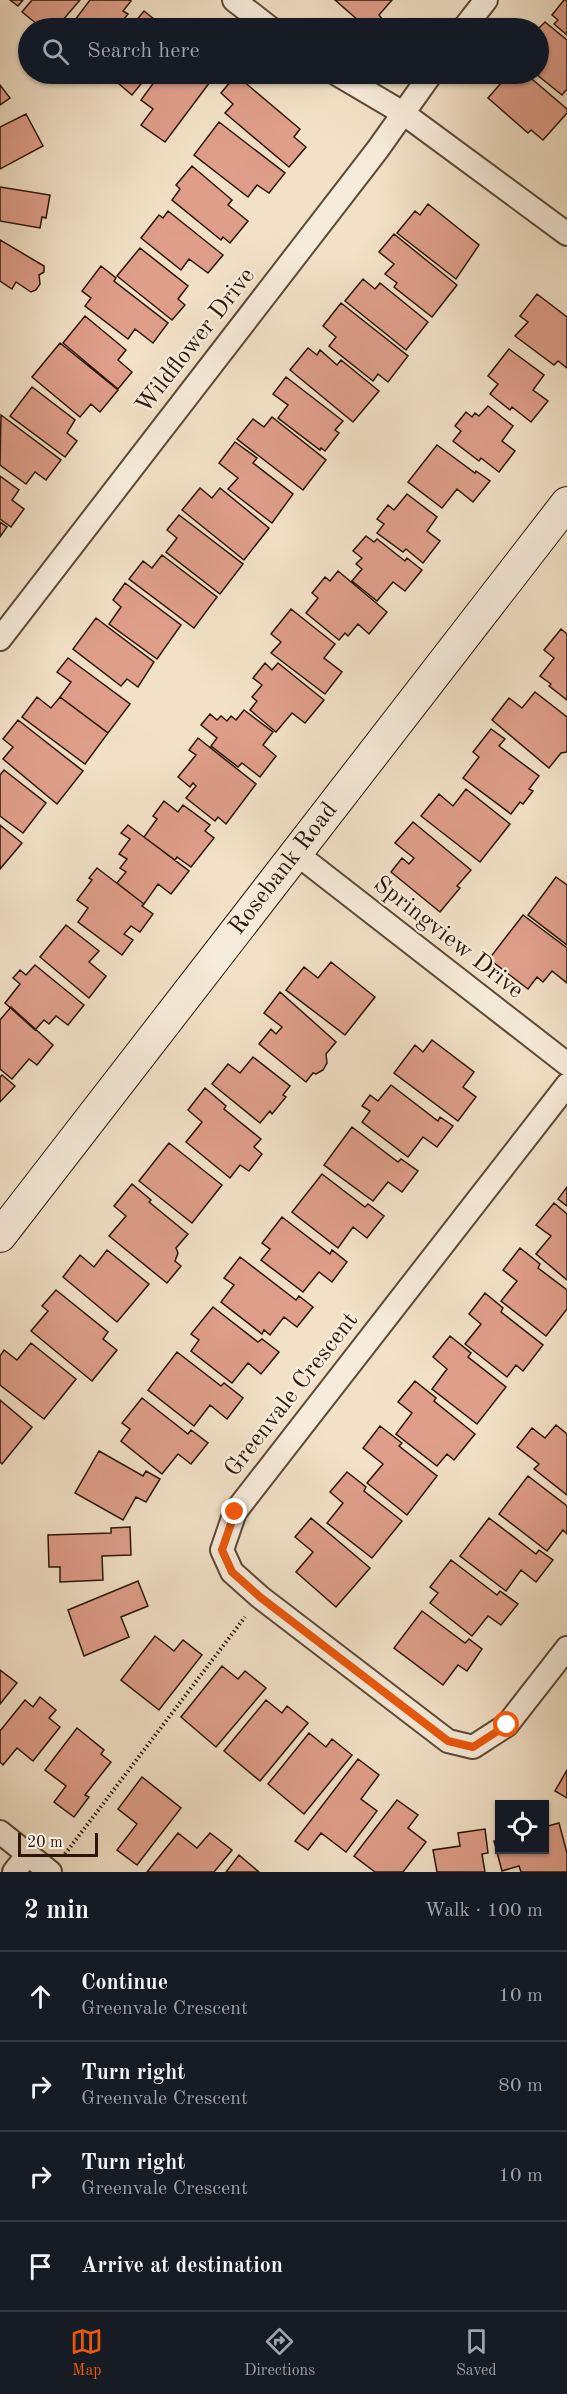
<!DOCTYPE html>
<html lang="en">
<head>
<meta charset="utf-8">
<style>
  body { margin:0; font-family:"Old Standard TT",serif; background:#20242c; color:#f1f3f6 }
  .controls { position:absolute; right:18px; bottom:18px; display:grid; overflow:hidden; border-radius:0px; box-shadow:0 2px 4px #0004 }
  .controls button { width:54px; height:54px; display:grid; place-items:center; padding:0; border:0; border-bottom:2px solid #363941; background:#171b24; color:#f1f3f6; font:30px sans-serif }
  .scale { position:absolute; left:18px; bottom:15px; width:80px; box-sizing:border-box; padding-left:6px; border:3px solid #2b1607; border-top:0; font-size:16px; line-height:21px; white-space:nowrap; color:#2b1607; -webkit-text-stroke:4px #f7ecdb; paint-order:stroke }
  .stop { position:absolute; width:18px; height:18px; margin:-14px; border:4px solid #ea580c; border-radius:50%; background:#fff }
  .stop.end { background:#ea580c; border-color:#fff; box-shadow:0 2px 6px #0008 }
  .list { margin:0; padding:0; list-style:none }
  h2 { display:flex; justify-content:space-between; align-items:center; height:78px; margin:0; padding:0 24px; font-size:26px }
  h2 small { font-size:20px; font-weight:400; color:#9ea1a6 }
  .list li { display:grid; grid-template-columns:39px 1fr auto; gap:18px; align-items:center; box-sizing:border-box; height:90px; padding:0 24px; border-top:2px solid #363941 }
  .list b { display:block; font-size:22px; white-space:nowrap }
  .list p { margin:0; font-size:20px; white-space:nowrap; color:#9ea1a6 }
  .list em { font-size:20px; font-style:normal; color:#9ea1a6 }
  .icon { flex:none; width:33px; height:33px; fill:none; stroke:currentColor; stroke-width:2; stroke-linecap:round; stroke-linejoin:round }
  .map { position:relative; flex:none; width:567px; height:1872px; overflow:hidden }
  .search { position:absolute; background:#171b24; box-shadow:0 2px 4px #0004; left:18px; right:18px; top:18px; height:66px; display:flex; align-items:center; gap:15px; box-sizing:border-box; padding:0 21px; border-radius:33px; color:#9ea1a6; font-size:22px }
  .sheet { height:438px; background:#171b24 }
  nav { display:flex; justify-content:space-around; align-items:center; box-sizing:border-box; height:84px; border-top:2px solid #363941; background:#171b24; font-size:16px; color:#9ea1a6 }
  nav a { display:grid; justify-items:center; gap:3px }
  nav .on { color:#ea580c }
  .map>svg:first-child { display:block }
</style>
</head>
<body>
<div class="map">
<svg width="567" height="1872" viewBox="0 0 567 1872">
  <rect width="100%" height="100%" fill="#f2e1c7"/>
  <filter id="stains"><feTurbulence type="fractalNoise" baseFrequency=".00333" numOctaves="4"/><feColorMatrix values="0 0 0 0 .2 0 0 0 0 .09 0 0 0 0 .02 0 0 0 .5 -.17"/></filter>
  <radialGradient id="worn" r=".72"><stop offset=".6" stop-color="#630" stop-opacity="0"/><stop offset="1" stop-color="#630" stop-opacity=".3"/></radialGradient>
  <!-- building -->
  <path fill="#df9e8a" stroke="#2b1607" stroke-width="1.5" d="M 10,0 L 23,0 L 18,6 Z
    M 32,0 L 80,0 L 56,28 L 42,28 L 22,12 Z
    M 90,0 L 129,0 L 131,1 L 123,11 L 128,14 L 117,28 L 69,28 Z
    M 335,0 L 392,0 L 379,15 L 383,20 L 375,28 L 367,28 Z
    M 564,0 L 567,0 L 567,35 L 554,24 L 558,20 L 552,15 Z
    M 144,11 L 165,28 L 130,28 Z
    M 545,22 L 567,40 L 567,89 L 562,95 L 536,74 L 538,74 L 538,29 Z
    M 112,74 L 149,74 L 132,95 L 111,77 Z
    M 160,74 L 216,74 L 165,142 L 141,125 L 153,109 L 141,100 Z
    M 509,74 L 526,74 L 567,109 L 567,113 L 543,140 L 531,130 L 528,133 L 488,98 Z
    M 236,75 L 300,129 L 294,137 L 306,147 L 289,167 L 225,113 L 233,104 L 221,93 Z
    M 0,85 L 10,98 L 0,105 Z
    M 26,114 L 43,146 L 0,169 L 0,127 Z
    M 219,122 L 285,173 L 269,193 L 257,185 L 248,197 L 194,155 Z
    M 192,166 L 232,200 L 228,205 L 248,221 L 230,243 L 223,237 L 221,240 L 172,200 L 180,189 L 176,185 Z
    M 0,187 L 50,195 L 46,218 L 42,217 L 40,228 L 0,221 Z
    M 428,204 L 479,245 L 456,279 L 397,233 L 415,211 L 420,215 Z
    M 168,211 L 223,255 L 208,273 L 189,259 L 181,270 L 141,238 L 159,215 L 163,218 Z
    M 394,234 L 457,285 L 432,317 L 394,287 L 397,283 L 385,274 L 394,264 L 379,252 Z
    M 0,240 L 44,266 L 44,272 L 39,275 L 40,284 L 36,290 L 31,292 L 16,282 L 12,289 L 0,281 Z
    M 140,248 L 188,286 L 178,299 L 185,305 L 172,320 L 117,276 Z
    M 101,266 L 116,278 L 114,281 L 168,323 L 153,343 L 135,329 L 128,339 L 85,306 L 91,298 L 82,291 Z
    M 363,279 L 375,289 L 380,283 L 428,322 L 406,350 L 345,301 Z
    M 537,294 L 567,317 L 567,368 L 558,361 L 554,365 L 515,336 L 528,322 L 520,316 Z
    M 341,303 L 408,356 L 388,382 L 378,374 L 373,381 L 329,346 L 336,337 L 323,326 Z
    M 85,316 L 126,350 L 118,360 L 132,372 L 118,389 L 63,343 Z
    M 60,343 L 118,390 L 100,412 L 91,404 L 80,417 L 32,377 Z
    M 308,348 L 317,355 L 320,350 L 337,365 L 341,360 L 379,391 L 353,422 L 290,370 Z
    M 509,349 L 544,375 L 533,390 L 548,401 L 531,422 L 512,407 L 510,410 L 490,394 L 498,384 L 488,376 Z
    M 286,377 L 343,421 L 335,430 L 339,433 L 325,451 L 321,448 L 320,450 L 278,418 L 288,405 L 273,394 Z
    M 32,387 L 75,420 L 67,433 L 77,441 L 65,457 L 10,416 Z
    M 488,406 L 513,426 L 502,441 L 515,451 L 499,472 L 481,458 L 479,461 L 453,441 L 461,431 L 455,426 L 466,412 L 472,417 L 475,413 L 479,416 Z
    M 1,415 L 61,460 L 46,480 L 35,472 L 26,484 L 0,465 Z
    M 272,417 L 326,460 L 303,490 L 237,439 L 253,419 L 264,427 Z
    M 235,442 L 257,458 L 253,463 L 293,494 L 272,523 L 228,489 L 238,478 L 219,463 Z
    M 437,445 L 475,473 L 476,471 L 490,481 L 473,502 L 457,489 L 442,508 L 408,482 Z
    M 0,476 L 19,490 L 12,500 L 24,509 L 11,527 L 0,519 Z
    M 200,488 L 212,498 L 220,488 L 269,528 L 244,560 L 182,510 Z
    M 407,494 L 437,517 L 427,531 L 440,541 L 423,563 L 406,549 L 403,552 L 377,533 L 384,524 L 377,519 L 388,505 L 394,510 Z
    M 179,515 L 243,564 L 220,594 L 166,552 L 177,538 L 167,530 Z
    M 0,522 L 7,527 L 0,537 Z
    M 366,536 L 374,542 L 377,539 L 405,561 L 407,558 L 422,570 L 405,591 L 393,582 L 377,601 L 352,581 L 362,569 L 356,564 L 362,558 L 353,551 Z
    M 162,555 L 217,597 L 194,628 L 129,579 L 143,561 L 152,568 Z
    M 338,571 L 387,612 L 369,634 L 358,624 L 348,636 L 345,633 L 339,640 L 306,613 L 318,598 L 312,593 L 325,577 L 330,581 Z
    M 125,583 L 181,625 L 157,659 L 109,624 L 121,607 L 113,600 Z
    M 291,609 L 335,644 L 324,658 L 342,672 L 325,694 L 271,653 L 281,642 L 271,634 Z
    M 96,618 L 154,662 L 138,687 L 127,679 L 121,686 L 73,649 Z
    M 561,629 L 567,634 L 567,700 L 549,686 L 551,684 L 540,676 L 554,658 L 544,650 Z
    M 68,658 L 130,704 L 108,733 L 60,697 L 71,682 L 57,672 Z
    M 265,663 L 272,670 L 278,663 L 324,700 L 305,723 L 292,713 L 276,732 L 250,710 L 257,701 L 252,697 L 262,685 L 253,678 Z
    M 535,692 L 567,717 L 567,752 L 561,753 L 549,768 L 492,720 L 509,698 L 522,708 Z
    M 37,697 L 51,708 L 60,697 L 108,733 L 85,764 L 22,717 Z
    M 244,710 L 273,732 L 263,745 L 276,756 L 260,777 L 242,763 L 238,767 L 211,746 L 217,738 L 201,725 L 210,714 L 217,720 L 221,716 L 227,721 L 231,716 L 236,720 Z
    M 18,720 L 83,771 L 57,804 L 3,759 L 13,747 L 3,739 Z
    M 491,729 L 505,739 L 499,746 L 539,776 L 529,789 L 533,791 L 523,804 L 520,802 L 511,814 L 463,778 L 479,757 L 473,752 Z
    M 198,738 L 256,784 L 226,824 L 218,817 L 215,821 L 186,798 L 196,786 L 193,783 L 190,787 L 178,777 L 196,755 L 189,750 Z
    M 4,770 L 46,803 L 23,833 L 0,816 L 0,775 Z
    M 466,789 L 510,824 L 480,862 L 421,816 L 439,794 L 453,806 Z
    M 164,801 L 178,812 L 183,805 L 210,825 L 205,831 L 214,838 L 191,867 L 177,857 L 175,860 L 144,837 L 157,819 L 153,816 Z
    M 413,822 L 471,870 L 457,886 L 460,888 L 440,912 L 391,872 L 402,858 L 409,864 L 414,858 L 395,843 Z
    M 0,825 L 22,843 L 0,869 Z
    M 128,825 L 189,871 L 171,894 L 158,884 L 144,904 L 117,883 L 126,872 L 120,868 L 127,859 L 119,854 L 130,839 L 121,833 Z
    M 97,868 L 144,904 L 142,906 L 153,914 L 140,932 L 131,926 L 124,934 L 133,940 L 122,955 L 78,922 L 88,908 L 77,900 L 92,880 L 89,878 Z
    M 556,877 L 567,885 L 567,945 L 528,915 Z
    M 523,915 L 567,948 L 567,983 L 552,971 L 543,982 L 537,977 L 528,989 L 489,959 Z
    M 66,925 L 99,951 L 89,962 L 106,976 L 89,998 L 40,957 Z
    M 331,962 L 375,997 L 345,1035 L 286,990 L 304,967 L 318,978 Z
    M 35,965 L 84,1005 L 68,1025 L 56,1016 L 49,1024 L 44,1020 L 35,1030 L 5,1003 L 20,984 L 13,978 L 20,970 L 26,975 Z
    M 280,992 L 336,1042 L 326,1054 L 327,1063 L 323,1070 L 316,1074 L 313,1073 L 306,1082 L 259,1044 L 271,1029 L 276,1034 L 282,1027 L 264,1013 Z
    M 11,1007 L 53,1045 L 37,1065 L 29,1059 L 12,1079 L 0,1069 L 0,1020 Z
    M 432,1040 L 474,1072 L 463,1087 L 476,1097 L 458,1121 L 394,1073 L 415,1045 L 423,1052 Z
    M 253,1057 L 290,1086 L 283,1095 L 286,1097 L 272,1114 L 270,1111 L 260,1123 L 212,1084 L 228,1064 L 240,1073 Z
    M 2,1075 L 15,1086 L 0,1102 L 0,1077 Z
    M 391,1085 L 438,1121 L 440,1117 L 453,1126 L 437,1147 L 423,1137 L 408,1157 L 362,1122 L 370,1111 L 362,1106 L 370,1095 L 378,1101 Z
    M 205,1088 L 226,1106 L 224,1109 L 261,1139 L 254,1147 L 262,1154 L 249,1171 L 240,1165 L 230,1178 L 186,1142 L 202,1122 L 188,1110 Z
    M 352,1127 L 398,1162 L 401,1159 L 418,1171 L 402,1192 L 388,1182 L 373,1201 L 324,1165 Z
    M 169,1143 L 222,1185 L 192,1223 L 139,1181 Z
    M 322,1174 L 365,1207 L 368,1204 L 384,1216 L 367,1238 L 353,1227 L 338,1248 L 292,1212 Z
    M 132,1184 L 151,1200 L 149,1202 L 188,1234 L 176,1248 L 178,1253 L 175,1261 L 181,1266 L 167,1283 L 109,1236 L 126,1216 L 114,1206 Z
    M 567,1187 L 567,1206 L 558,1199 Z
    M 554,1203 L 567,1214 L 567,1280 L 536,1254 L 551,1236 L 536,1225 Z
    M 282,1217 L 330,1254 L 332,1250 L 347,1262 L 332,1282 L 319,1272 L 303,1292 L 261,1260 L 270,1249 L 262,1243 Z
    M 520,1248 L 540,1264 L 538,1268 L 567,1290 L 567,1309 L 546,1336 L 501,1301 L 517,1281 L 503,1270 Z
    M 107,1250 L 149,1284 L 117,1322 L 63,1277 L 80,1255 L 94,1267 Z
    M 240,1257 L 296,1300 L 299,1296 L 313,1307 L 297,1327 L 284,1317 L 270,1335 L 264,1330 L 262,1334 L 221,1302 L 234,1285 L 224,1278 Z
    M 56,1290 L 108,1332 L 103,1339 L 117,1350 L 92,1381 L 31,1331 L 48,1311 L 42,1306 Z
    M 485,1293 L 503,1308 L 501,1312 L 543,1345 L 523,1371 L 516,1365 L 507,1377 L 465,1344 L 481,1324 L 469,1314 Z
    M 213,1307 L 258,1342 L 262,1339 L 279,1352 L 261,1374 L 248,1363 L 232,1383 L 191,1351 L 199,1340 L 191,1334 Z
    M 450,1336 L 471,1353 L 468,1357 L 506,1387 L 477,1424 L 432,1389 L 447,1369 L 433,1357 Z
    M 31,1343 L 76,1379 L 44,1419 L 0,1385 L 0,1356 L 4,1350 L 17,1360 Z
    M 177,1352 L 221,1386 L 224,1383 L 243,1398 L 227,1419 L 210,1405 L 194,1426 L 148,1390 Z
    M 415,1381 L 436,1398 L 434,1401 L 475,1434 L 454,1460 L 447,1454 L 437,1466 L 396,1434 L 412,1413 L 398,1402 Z
    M 142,1398 L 188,1434 L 191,1430 L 208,1443 L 191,1464 L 178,1454 L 162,1474 L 121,1441 L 130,1429 L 122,1423 Z
    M 0,1400 L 32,1427 L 2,1464 L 0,1462 Z
    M 556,1425 L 567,1434 L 567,1495 L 534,1469 L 539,1464 L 517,1447 L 532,1428 L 545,1438 Z
    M 380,1426 L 402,1443 L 399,1446 L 437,1476 L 407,1515 L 367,1483 L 383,1464 L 363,1448 Z
    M 99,1451 L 143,1476 L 146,1471 L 160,1479 L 146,1502 L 136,1497 L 123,1520 L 75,1493 Z
    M 347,1472 L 366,1487 L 364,1491 L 402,1521 L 372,1558 L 327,1523 L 343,1503 L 330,1492 Z
    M 528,1476 L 567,1506 L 567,1534 L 563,1530 L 547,1551 L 499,1514 Z
    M 311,1518 L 370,1568 L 336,1607 L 296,1572 L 313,1552 L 295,1537 Z
    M 489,1518 L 536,1554 L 539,1550 L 553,1560 L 536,1582 L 521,1570 L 506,1591 L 460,1556 Z
    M 130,1527 L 131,1555 L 102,1556 L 103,1580 L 60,1582 L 60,1567 L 49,1567 L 48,1535 L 111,1533 L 111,1528 Z
    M 451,1560 L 497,1595 L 500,1591 L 518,1604 L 501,1625 L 488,1616 L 472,1636 L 430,1603 L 438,1593 L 430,1587 Z
    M 138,1581 L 148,1606 L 121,1617 L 129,1637 L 84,1656 L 68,1610 Z
    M 422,1611 L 465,1643 L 469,1639 L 482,1649 L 467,1671 L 458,1665 L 443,1685 L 394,1648 Z
    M 155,1636 L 174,1651 L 183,1640 L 202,1655 L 159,1710 L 121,1680 Z
    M 222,1666 L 238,1679 L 245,1671 L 266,1688 L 216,1747 L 181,1717 Z
    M 0,1670 L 17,1683 L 0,1704 Z
    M 40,1697 L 56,1710 L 49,1718 L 60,1727 L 33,1761 L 17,1748 L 3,1765 L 0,1762 L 0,1731 L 25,1700 L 33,1707 Z
    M 266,1700 L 282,1713 L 287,1706 L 308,1723 L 260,1781 L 224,1751 Z
    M 77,1728 L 104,1750 L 101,1754 L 111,1762 L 85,1795 L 89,1797 L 74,1817 L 54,1802 L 66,1786 L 45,1770 Z
    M 309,1733 L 326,1747 L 332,1739 L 352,1755 L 304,1814 L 268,1784 Z
    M 358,1759 L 379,1775 L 361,1799 L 377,1811 L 346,1852 L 321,1833 L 308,1850 L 295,1841 Z
    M 567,1770 L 567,1798 L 555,1791 Z
    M 142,1777 L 181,1808 L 137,1865 L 117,1850 L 137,1824 L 118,1809 Z
    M 397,1800 L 418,1815 L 408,1828 L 426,1842 L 403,1872 L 375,1872 L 354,1856 Z
    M 559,1823 L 567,1853 L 567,1872 L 521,1872 L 519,1866 L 502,1871 L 494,1841 L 500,1840 L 500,1850 L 544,1850 L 544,1827 Z
    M 485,1829 L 488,1853 L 482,1854 L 485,1872 L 437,1872 L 433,1850 L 460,1846 L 458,1833 Z
    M 178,1833 L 197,1848 L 210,1833 L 232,1850 L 214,1872 L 147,1872 Z
    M 239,1855 L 259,1872 L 226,1872 Z"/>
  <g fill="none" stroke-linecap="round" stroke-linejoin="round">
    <!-- street casing -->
    <g stroke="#5d4937" stroke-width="26">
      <path id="street" d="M 234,0 L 270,28
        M 464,28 L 486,0
        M 337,74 L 403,113 L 567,234
        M 0,639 L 378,149 L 431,74
        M 297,854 L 567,1064
        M 567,1085 L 235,1512 L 222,1550 L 232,1572 L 260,1597 L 448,1741 L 473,1747 L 507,1725 L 567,1648
        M 0,1832 L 50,1872
        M 14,1872 L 28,1854"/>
    </g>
    <!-- secondary casing -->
    <g stroke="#2b1607" stroke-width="34">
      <g id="secondary">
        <path id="s1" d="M 0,1236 L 567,503"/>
      </g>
    </g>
    <!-- path -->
    <path stroke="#2b1607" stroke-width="4" stroke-dasharray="1.5 3" stroke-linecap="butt" d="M 65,1854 L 245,1617"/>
    <!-- street -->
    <use href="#street" stroke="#f7ecdb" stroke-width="22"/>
    <!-- secondary -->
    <use href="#secondary" stroke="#f7ecdb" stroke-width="32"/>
  </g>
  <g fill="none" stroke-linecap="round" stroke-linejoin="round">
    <!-- route -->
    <path stroke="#ea580c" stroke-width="8" d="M 235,1512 L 222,1550 L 232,1572 L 260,1597 L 448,1741 L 473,1747 L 507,1725"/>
  </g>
  <g text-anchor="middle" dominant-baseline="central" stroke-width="5" stroke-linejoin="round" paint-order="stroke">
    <!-- street labels -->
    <g font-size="24" fill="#2b1607" stroke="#f7ecdb">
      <text transform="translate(196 341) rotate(-52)">Wildflower Drive</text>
      <text stroke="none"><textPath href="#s1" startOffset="464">Rosebank Road</textPath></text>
      <text transform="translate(448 938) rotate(38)">Springview Drive</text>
      <text transform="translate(292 1395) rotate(-52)">Greenvale Crescent</text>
    </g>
  </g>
  <rect width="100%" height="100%" filter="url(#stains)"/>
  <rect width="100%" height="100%" fill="url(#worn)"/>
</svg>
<div class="controls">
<button><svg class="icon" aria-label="locate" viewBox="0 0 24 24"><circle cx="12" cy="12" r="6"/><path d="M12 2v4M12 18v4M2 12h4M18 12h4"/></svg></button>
</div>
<div class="scale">20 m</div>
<div class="stop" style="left:507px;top:1725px"></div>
<div class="stop end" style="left:235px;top:1512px"></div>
<div class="search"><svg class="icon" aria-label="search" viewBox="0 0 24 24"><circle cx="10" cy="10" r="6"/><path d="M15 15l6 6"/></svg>Search here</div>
</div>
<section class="sheet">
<h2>2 min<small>Walk · 100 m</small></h2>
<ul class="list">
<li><svg class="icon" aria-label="ahead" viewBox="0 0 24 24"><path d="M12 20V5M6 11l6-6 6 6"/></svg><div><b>Continue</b><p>Greenvale Crescent</p></div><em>10 m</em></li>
<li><svg class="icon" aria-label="right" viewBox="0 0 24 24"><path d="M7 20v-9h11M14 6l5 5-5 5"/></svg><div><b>Turn right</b><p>Greenvale Crescent</p></div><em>80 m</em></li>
<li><svg class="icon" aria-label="right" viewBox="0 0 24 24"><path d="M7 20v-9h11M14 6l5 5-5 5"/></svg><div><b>Turn right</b><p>Greenvale Crescent</p></div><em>10 m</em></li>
<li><svg class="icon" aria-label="arrive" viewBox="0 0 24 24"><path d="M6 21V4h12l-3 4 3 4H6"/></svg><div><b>Arrive at destination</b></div></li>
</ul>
</section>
<nav>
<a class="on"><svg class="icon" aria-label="map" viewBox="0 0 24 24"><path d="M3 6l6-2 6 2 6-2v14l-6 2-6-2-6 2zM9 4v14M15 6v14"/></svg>Map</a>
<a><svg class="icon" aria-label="directions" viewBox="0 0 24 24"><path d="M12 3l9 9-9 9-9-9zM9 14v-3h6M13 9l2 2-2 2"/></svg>Directions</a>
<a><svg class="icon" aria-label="saved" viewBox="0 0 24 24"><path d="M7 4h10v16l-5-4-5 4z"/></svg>Saved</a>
</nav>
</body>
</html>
